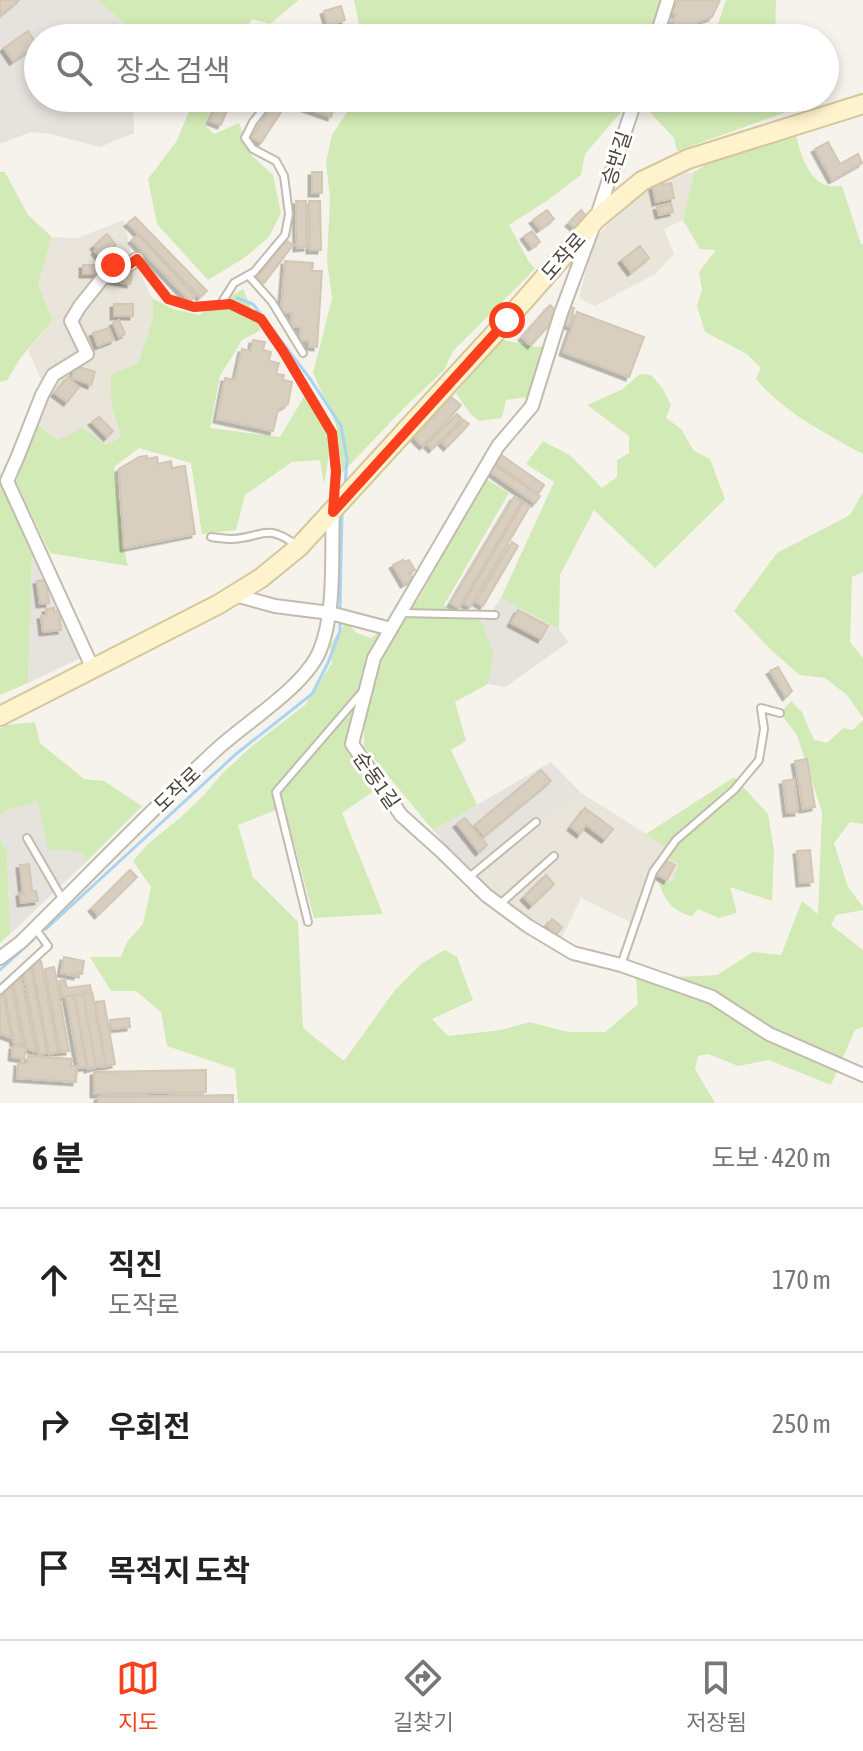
<!DOCTYPE html>
<html lang="ko">
<head>
<meta charset="utf-8">
<style>
  body { margin:0; font-family:"Asap Condensed","Noto Sans KR",sans-serif; background:#f6f6f6; color:#222 }
  .stop { position:absolute; width:24px; height:24px; margin:-18px; border:6px solid #fc3f1d; border-radius:50%; background:#fff }
  .stop.end { background:#fc3f1d; border-color:#fff; box-shadow:0 2px 8px #0008 }
  .list { margin:0; padding:0; list-style:none }
  h2 { display:flex; justify-content:space-between; align-items:center; height:104px; margin:0; padding:0 32px; font-size:34px }
  h2 small { font-size:26px; font-weight:400; color:#767676 }
  .list li { display:grid; grid-template-columns:52px 1fr auto; gap:24px; align-items:center; box-sizing:border-box; height:144px; padding:0 32px; border-top:2px solid #e0e0e0 }
  .list b { display:block; font-size:30px; white-space:nowrap }
  .list p { margin:0; font-size:26px; white-space:nowrap; color:#767676 }
  .list em { font-size:26px; font-style:normal; color:#767676 }
  .icon { flex:none; width:44px; height:44px; fill:none; stroke:currentColor; stroke-width:2; stroke-linecap:round; stroke-linejoin:round }
  .map { position:relative; flex:none; width:863px; height:1103px; overflow:hidden }
  .search { position:absolute; background:#fff; box-shadow:0 4px 12px #0003; left:24px; right:24px; top:24px; height:88px; display:flex; align-items:center; gap:20px; box-sizing:border-box; padding:0 28px; border-radius:44px; color:#767676; font-size:30px }
  .sheet { height:536px; background:#fff }
  nav { display:flex; justify-content:space-around; align-items:center; box-sizing:border-box; height:112px; border-top:2px solid #e0e0e0; background:#fff; font-size:22px; color:#767676 }
  nav a { display:grid; justify-items:center; gap:4px }
  nav .on { color:#fc3f1d }
  .map>svg:first-child { display:block }
</style>
</head>
<body>
<div class="map">
<svg width="863" height="1103" viewBox="0 0 863 1103">
  <defs>
    <filter id="shadow"><feDropShadow dx="-3.5" dy="3.5" stdDeviation="0" flood-color="#0004"/></filter>
  </defs>
  <rect width="100%" height="100%" fill="#f6f3ec"/>
  <!-- residential -->
  <path fill="#eae5da" d="M 694,172 L 683,220 L 664,229 L 674,254 L 655,274 L 595,306 L 579,298 L 594,239 L 644,185 L 677,175 Z
    M 124,220 L 131,254 L 152,298 L 153,319 L 138,363 L 112,407 L 121,437 L 106,445 L 58,440 L 38,425 L 41,379 L 28,350 L 53,320 L 38,285 L 52,237 L 77,238 Z
    M 580,792 L 665,846 L 678,864 L 673,881 L 659,882 L 649,874 L 632,923 L 581,898 L 561,940 L 498,897 L 474,879 Z"/>
  <!-- industrial -->
  <path fill="#e6e2dd" d="M 0,0 L 98,0 L 131,28 L 131,38 L 38,38 L 38,98 L 133,98 L 134,133 L 100,147 L 50,134 L 31,132 L 0,144 Z
    M 32,555 L 38,561 L 81,658 L 28,683 Z
    M 501,598 L 559,629 L 569,642 L 505,687 L 488,684 L 494,654 L 481,620 L 485,621 Z
    M 551,762 L 580,792 L 474,879 L 433,830 Z
    M 38,801 L 82,852 L 86,862 L 10,934 L 7,850 L 0,839 L 0,816 L 5,811 Z"/>
  <!-- green -->
  <path fill="#d2eab5" d="M 98,0 L 299,0 L 270,24 L 252,19 L 240,38 L 215,38 L 201,33 L 182,38 L 131,38 L 130,28 Z
    M 354,0 L 662,0 L 647,38 L 362,38 Z
    M 726,0 L 776,0 L 775,37 L 737,26 L 735,38 L 713,38 Z
    M 195,98 L 215,98 L 205,125 L 214,134 L 239,123 L 252,156 L 273,175 L 281,213 L 269,237 L 244,258 L 208,280 L 157,224 L 148,179 L 176,142 Z
    M 356,98 L 617,98 L 622,111 L 585,154 L 581,175 L 548,200 L 509,225 L 529,262 L 535,268 L 527,277 L 453,351 L 444,370 L 403,409 L 342,473 L 336,424 L 313,373 L 332,299 L 327,260 L 330,198 L 326,162 L 332,135 Z
    M 648,98 L 784,98 L 784,113 L 677,151 L 674,138 L 646,108 Z
    M 794,129 C 800,148 805,179 828,186 C 832,187 837,186 842,186 L 861,244 L 863,244 L 863,454 C 825,433 785,413 756,379 L 761,368 L 747,354 L 705,332 L 697,306 L 702,290 L 699,272 L 716,250 L 700,249 L 683,220 L 694,172 L 729,151 Z
    M 0,172 L 5,172 L 28,215 L 52,237 L 38,285 L 53,320 L 22,356 L 7,380 L 0,382 Z
    M 243,289 L 261,330 L 242,340 L 220,376 L 210,428 L 280,437 L 305,395 L 332,433 L 324,485 L 320,460 L 292,462 L 245,495 L 236,530 L 202,534 L 191,463 L 139,448 L 114,467 L 124,548 L 128,566 L 50,553 L 16,482 L 38,425 L 58,440 L 83,428 L 106,445 L 121,437 L 112,407 L 110,375 L 138,363 L 153,319 L 152,298 L 173,309 L 199,315 Z
    M 504,340 L 536,347 L 545,346 L 534,385 L 527,397 L 506,400 L 502,418 L 479,421 L 469,412 L 456,393 L 495,347 Z
    M 640,374 L 651,375 L 663,389 L 671,405 L 666,418 L 681,429 L 694,451 L 710,459 L 725,499 L 655,568 L 594,510 L 560,575 L 559,629 L 501,598 L 554,482 L 526,464 L 543,441 L 571,456 L 602,488 L 617,477 L 617,460 L 629,453 L 629,436 L 587,405 L 623,389 Z
    M 0,472 L 3,489 L 32,555 L 28,683 L 0,695 Z
    M 486,479 L 509,493 L 444,605 L 466,619 L 481,620 L 494,654 L 488,684 L 455,702 L 466,741 L 451,750 L 477,805 L 433,830 L 364,747 L 364,730 L 347,738 L 374,791 L 342,813 L 383,914 L 314,918 L 280,791 L 324,742 L 320,737 L 272,794 L 276,810 L 238,825 L 253,877 L 298,922 L 303,1028 L 344,1061 L 395,990 L 421,964 L 445,950 L 457,957 L 473,1000 L 432,1019 L 448,1036 L 501,1030 L 530,1022 L 568,1032 L 605,1032 L 638,1004 L 636,978 L 640,966 L 678,977 L 717,975 L 753,952 L 781,955 L 802,901 L 818,914 L 822,812 L 797,735 L 780,713 L 791,701 L 802,712 L 814,740 L 827,743 L 843,728 L 853,730 L 863,720 L 863,824 L 850,822 L 834,843 L 848,887 L 863,907 L 863,910 L 836,915 L 831,925 L 863,950 L 863,1027 L 855,1030 L 831,1085 L 769,1060 L 738,1066 L 708,1054 L 698,1056 L 695,1069 L 715,1103 L 238,1103 L 235,1069 L 167,1046 L 161,1012 L 136,991 L 111,991 L 90,957 L 121,957 L 127,942 L 143,924 L 151,887 L 133,861 L 148,844 L 180,818 L 203,796 L 222,774 L 252,746 L 305,705 L 332,663 L 330,645 L 346,622 L 357,633 L 371,638 L 418,600 Z
    M 863,492 L 863,572 L 852,577 L 850,642 L 863,658 L 863,718 L 847,695 L 825,678 L 800,675 L 772,651 L 734,611 L 777,553 L 850,515 Z
    M 35,722 L 40,743 L 84,779 L 104,781 L 142,806 L 86,862 L 82,852 L 48,849 L 38,801 L 5,811 L 0,816 L 0,729 L 5,725 Z
    M 734,777 L 768,814 L 774,850 L 772,901 L 730,887 L 737,913 L 719,918 L 698,909 L 692,916 C 673,912 664,900 659,882 L 673,881 L 678,864 L 661,855 L 664,846 L 646,834 Z
    M 0,839 L 7,850 L 10,934 L 0,943 Z"/>
  <g fill="none" stroke-linecap="round" stroke-linejoin="round">
    <!-- stream -->
    <path stroke="#a9d4f2" stroke-width="3" d="M 237,298 L 253,304 L 311,380 L 341,426 L 347,459 L 345,486
      M 340,607 L 342,513
      M 46,929 L 236,754 L 312,694 L 328,663 L 340,631 L 340,624
      M 0,970 L 33,940"/>
  </g>
  <!-- building -->
  <path fill="#d8cfc1" stroke="#d3c7b4" stroke-width="2" filter="url(#shadow)" d="M 0,0 L 19,0 L 0,16 Z
    M 678,0 L 720,0 L 712,17 L 692,24 L 672,22 L 677,14 L 672,13 Z
    M 341,6 L 345,20 L 328,25 L 324,11 Z
    M 252,27 L 296,34 L 296,38 L 251,38 Z
    M 82,28 L 113,30 L 113,38 L 81,38 Z
    M 330,29 L 333,38 L 320,38 L 318,32 Z
    M 28,31 L 37,45 L 13,61 L 4,48 Z
    M 220,98 L 232,98 L 221,125 L 210,121 Z
    M 278,98 L 283,98 L 288,101 L 261,143 L 252,137 Z
    M 297,98 L 333,110 L 331,117 L 294,104 Z
    M 828,142 L 840,164 L 858,154 L 862,163 L 832,180 L 815,149 Z
    M 312,172 L 322,172 L 322,193 L 312,193 Z
    M 663,181 L 664,185 L 671,183 L 674,198 L 656,202 L 652,183 Z
    M 296,201 L 306,201 L 307,247 L 297,248 Z
    M 309,201 L 320,201 L 321,250 L 310,250 Z
    M 671,204 L 673,212 L 659,215 L 657,207 Z
    M 547,210 L 554,219 L 540,229 L 533,220 Z
    M 581,210 L 586,216 L 575,228 L 569,223 Z
    M 135,217 L 207,291 L 200,297 L 128,223 Z
    M 532,231 L 540,242 L 532,247 L 524,236 Z
    M 107,234 L 116,245 L 101,258 L 95,251 L 97,249 L 94,246 Z
    M 138,235 L 195,296 L 190,301 L 132,240 Z
    M 286,240 L 293,245 L 264,283 L 257,278 Z
    M 640,246 L 649,258 L 631,272 L 622,260 Z
    M 285,261 L 313,263 L 312,271 L 322,271 L 317,347 L 309,346 L 309,341 L 300,340 L 301,327 L 291,326 L 292,313 L 281,312 Z
    M 83,265 L 103,265 L 103,274 L 83,274 Z
    M 113,269 L 132,272 L 130,284 L 111,280 Z
    M 114,304 L 133,304 L 133,316 L 114,316 Z
    M 550,305 L 559,314 L 531,345 L 522,337 Z
    M 568,307 L 574,308 L 570,326 L 564,324 Z
    M 577,312 L 644,337 L 629,377 L 563,352 Z
    M 119,320 L 125,334 L 119,337 L 113,323 Z
    M 109,328 L 114,340 L 98,346 L 93,333 Z
    M 253,340 L 265,342 L 263,350 L 271,352 L 269,361 L 279,363 L 276,374 L 284,375 L 283,380 L 292,382 L 288,404 L 278,410 L 273,431 L 217,419 L 225,378 L 235,380 L 242,349 L 251,351 Z
    M 76,366 L 95,372 L 91,385 L 72,378 Z
    M 68,377 L 79,387 L 67,402 L 55,393 Z
    M 451,397 L 461,405 L 423,446 L 414,437 Z
    M 457,414 L 462,419 L 432,449 L 427,444 Z
    M 99,417 L 113,431 L 107,437 L 92,422 Z
    M 464,420 L 469,424 L 447,447 L 442,442 Z
    M 500,454 L 544,485 L 538,494 L 494,462 Z
    M 147,456 L 147,459 L 157,457 L 158,464 L 171,461 L 172,468 L 185,466 L 195,534 L 124,548 L 119,469 L 139,457 Z
    M 493,464 L 540,496 L 535,503 L 488,470 Z
    M 514,497 L 522,501 L 459,608 L 451,603 Z
    M 523,502 L 530,506 L 470,607 L 464,603 Z
    M 512,542 L 518,546 L 483,606 L 476,602 Z
    M 403,560 L 405,562 L 409,560 L 415,570 L 409,573 L 413,579 L 404,584 L 393,565 Z
    M 46,580 L 49,603 L 40,604 L 37,581 Z
    M 54,608 L 54,612 L 59,611 L 61,630 L 43,632 L 41,616 L 47,615 L 46,609 Z
    M 518,610 L 548,626 L 541,639 L 511,623 Z
    M 778,667 L 792,691 L 786,697 L 770,671 Z
    M 807,759 L 815,807 L 803,809 L 795,761 Z
    M 541,770 L 551,781 L 484,836 L 475,825 Z
    M 794,779 L 798,812 L 787,813 L 783,781 Z
    M 585,808 L 613,829 L 605,839 L 586,825 L 580,834 L 571,827 Z
    M 465,818 L 487,845 L 479,852 L 457,824 Z
    M 810,850 L 813,882 L 800,883 L 797,851 Z
    M 664,860 L 675,865 L 667,880 L 657,875 Z
    M 29,864 L 32,891 L 36,891 L 38,901 L 21,903 L 20,893 L 23,894 L 20,865 Z
    M 130,870 L 137,877 L 98,915 L 92,908 Z
    M 546,875 L 554,884 L 532,905 L 524,897 Z
    M 552,919 L 562,927 L 557,934 L 547,926 Z
    M 64,957 L 84,961 L 82,974 L 78,973 L 77,976 L 61,973 Z
    M 41,961 L 58,1052 L 49,1054 L 32,963 Z
    M 54,967 L 69,1051 L 60,1052 L 45,969 Z
    M 31,969 L 47,1053 L 39,1054 L 23,970 Z
    M 21,978 L 36,1051 L 26,1048 L 13,979 Z
    M 65,980 L 67,988 L 90,985 L 91,990 L 83,991 L 83,994 L 62,997 L 59,981 Z
    M 12,987 L 23,1045 L 14,1043 L 4,988 Z
    M 92,992 L 106,1066 L 96,1067 L 83,994 Z
    M 83,994 L 96,1067 L 88,1069 L 74,995 Z
    M 3,995 L 12,1038 L 1,1034 L 0,1028 L 0,996 Z
    M 74,995 L 87,1067 L 79,1068 L 66,996 Z
    M 104,1001 L 115,1064 L 106,1066 L 95,1002 Z
    M 129,1018 L 130,1027 L 111,1029 L 110,1020 Z
    M 13,1046 L 26,1047 L 24,1059 L 12,1057 Z
    M 28,1056 L 72,1059 L 71,1066 L 77,1066 L 76,1082 L 17,1078 L 18,1063 L 27,1063 Z
    M 206,1070 L 206,1092 L 94,1094 L 94,1072 Z
    M 233,1095 L 233,1103 L 98,1103 L 98,1097 Z"/>
  <g fill="none" stroke-linecap="round" stroke-linejoin="round">
    <!-- lane casing -->
    <g stroke="#c2bbae" stroke-width="10">
      <path id="lane" d="M 138,260 L 168,299 L 194,307 L 230,304 L 261,319 L 283,351 L 332,433 L 336,471 L 334,500
        M 248,275 L 272,302 L 303,353
        M 220,305 L 234,283 L 254,272 L 285,235 L 289,214 L 284,176 L 276,161 L 253,149 L 245,138 L 253,122 L 272,98
        M 211,537 C 218,538 225,539 232,539 C 262,538 266,522 296,545
        M 401,613 L 495,615
        M 27,838 L 63,900
        M 468,878 L 536,822
        M 499,905 L 554,856
        M 308,922 L 276,792 L 363,691
        M 621,965 L 653,872 L 676,840 L 734,790 L 759,760 L 764,729 L 761,708 L 780,713
        M 0,990 L 48,946 L 35,928"/>
    </g>
    <!-- street casing -->
    <g stroke="#c2bbae" stroke-width="16">
      <path id="street" d="M 656,38 L 668,0
        M 636,98 L 596,219 L 561,313 L 532,406 L 498,446 L 374,658 L 352,744 L 401,815 L 441,851 L 486,895 L 528,926 L 573,953 L 621,965 L 712,997 L 769,1034 L 863,1075
        M 235,595 L 275,606 L 330,613 L 391,629
        M 93,669 L 7,481 L 18,456 L 42,395 L 53,375 L 87,354 L 71,321 L 80,306 L 113,265 L 130,264 L 137,259
        M 0,958 L 21,942 C 86,878 149,812 216,750 C 245,723 306,686 320,650 C 336,611 331,554 333,512"/>
    </g>
    <!-- secondary casing -->
    <g stroke="#d6c79b" stroke-width="22">
      <path id="secondary" d="M 0,716 L 219,604 L 261,578 L 299,547 L 507,320 L 596,219 L 642,181 L 688,159 L 863,104"/>
    </g>
    <!-- lane -->
    <use href="#lane" stroke="#fff" stroke-width="6"/>
    <!-- street -->
    <use href="#street" stroke="#fff" stroke-width="12"/>
    <!-- secondary -->
    <use href="#secondary" stroke="#fff3cd" stroke-width="18"/>
  </g>
  <g fill="none" stroke-linecap="round" stroke-linejoin="round">
    <!-- route -->
    <path stroke="#fc3f1d" stroke-width="10" d="M 113,265 L 130,264 L 137,259 L 168,299 L 194,307 L 230,304 L 261,319 L 283,351 L 332,433 L 336,471 L 333,512 L 507,320"/>
  </g>
  <g text-anchor="middle" dominant-baseline="central" stroke-width="6" stroke-linejoin="round" paint-order="stroke">
    <!-- street labels -->
    <g font-size="20" fill="#4b4439" stroke="#fff">
      <text transform="translate(616 158) rotate(-72)">승반길</text>
      <text transform="translate(563 256) rotate(-49)">도작로</text>
      <text transform="translate(377 780) rotate(55)">순동1길</text>
      <text transform="translate(177 789) rotate(-44)">도작로</text>
    </g>
  </g>
</svg>
<div class="stop" style="left:507px;top:320px"></div>
<div class="stop end" style="left:113px;top:265px"></div>
<div class="search"><svg class="icon" aria-label="search" viewBox="0 0 24 24"><circle cx="10" cy="10" r="6"/><path d="M15 15l6 6"/></svg>장소 검색</div>
</div>
<section class="sheet">
<h2>6 분<small>도보 · 420 m</small></h2>
<ul class="list">
<li><svg class="icon" aria-label="ahead" viewBox="0 0 24 24"><path d="M12 20V5M6 11l6-6 6 6"/></svg><div><b>직진</b><p>도작로</p></div><em>170 m</em></li>
<li><svg class="icon" aria-label="right" viewBox="0 0 24 24"><path d="M7 20v-9h11M14 6l5 5-5 5"/></svg><div><b>우회전</b></div><em>250 m</em></li>
<li><svg class="icon" aria-label="arrive" viewBox="0 0 24 24"><path d="M6 21V4h12l-3 4 3 4H6"/></svg><div><b>목적지 도착</b></div></li>
</ul>
</section>
<nav>
<a class="on"><svg class="icon" aria-label="map" viewBox="0 0 24 24"><path d="M3 6l6-2 6 2 6-2v14l-6 2-6-2-6 2zM9 4v14M15 6v14"/></svg>지도</a>
<a><svg class="icon" aria-label="directions" viewBox="0 0 24 24"><path d="M12 3l9 9-9 9-9-9zM9 14v-3h6M13 9l2 2-2 2"/></svg>길찾기</a>
<a><svg class="icon" aria-label="saved" viewBox="0 0 24 24"><path d="M7 4h10v16l-5-4-5 4z"/></svg>저장됨</a>
</nav>
</body>
</html>
